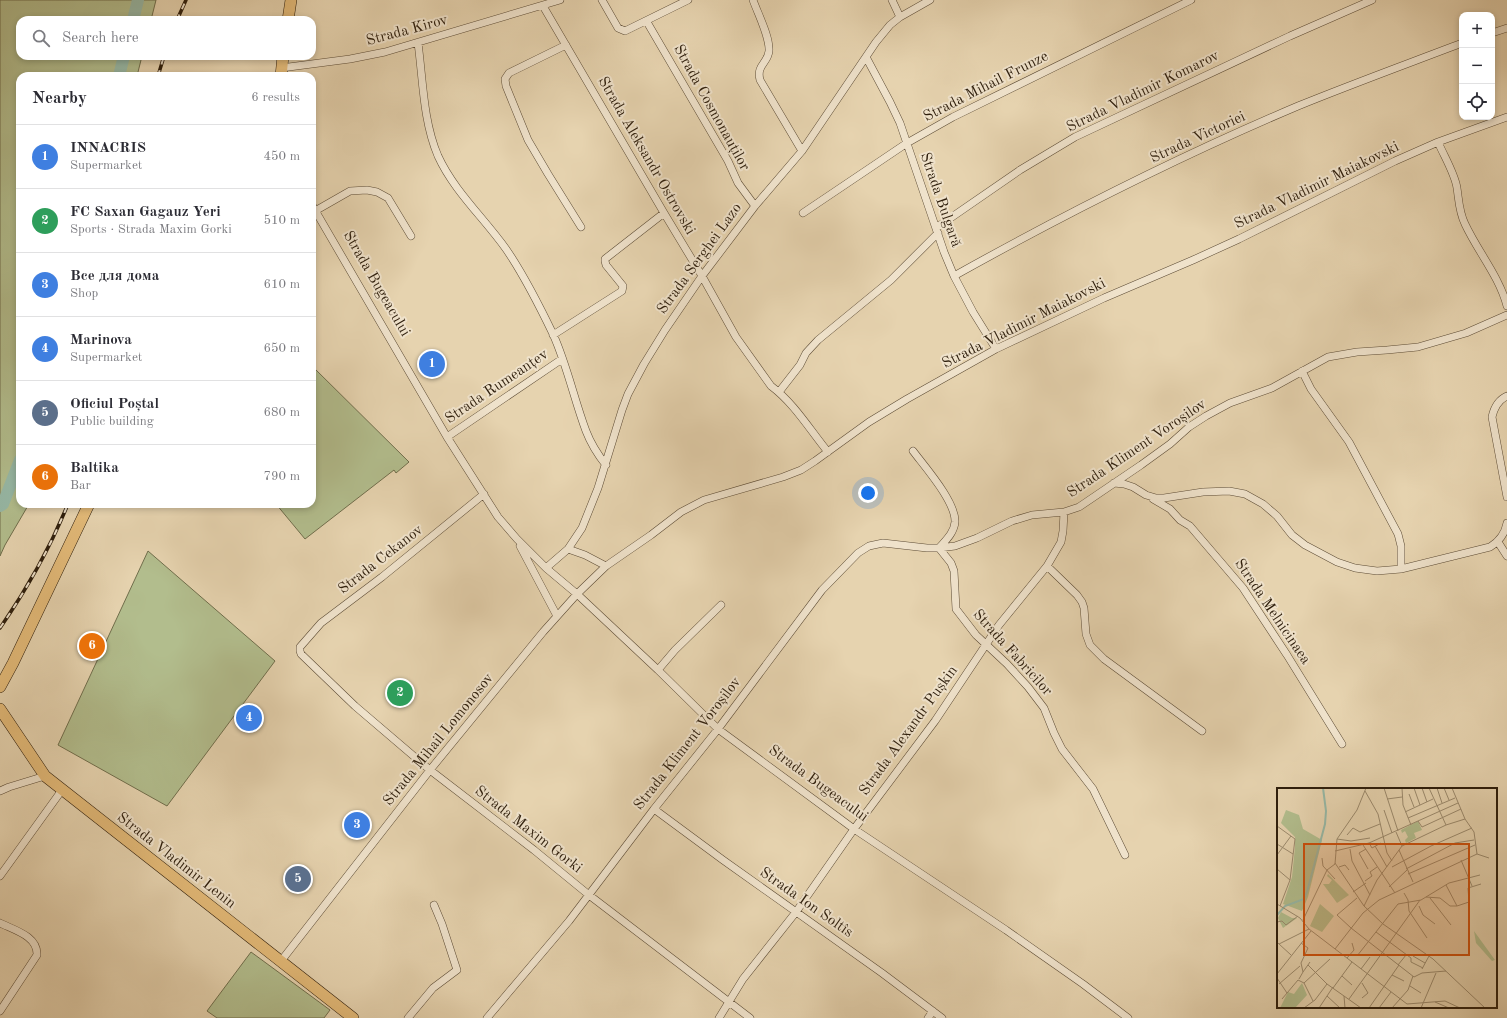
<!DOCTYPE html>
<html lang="en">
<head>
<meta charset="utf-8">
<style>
  body { margin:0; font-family:"Old Standard TT",serif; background:#f2f2f3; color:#2b2b33 }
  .controls { position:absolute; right:12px; top:12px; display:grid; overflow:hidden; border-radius:8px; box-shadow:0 2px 6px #0003 }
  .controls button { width:36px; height:36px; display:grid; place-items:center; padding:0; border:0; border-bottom:1px solid #e1e1e2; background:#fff; color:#2b2b33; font:20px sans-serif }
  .you { position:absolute; left:868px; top:493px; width:14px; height:14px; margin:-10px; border:3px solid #fff; border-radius:50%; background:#1a73e8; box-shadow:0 0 0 6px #1a73e833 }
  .badge { display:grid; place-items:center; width:26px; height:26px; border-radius:50%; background:#ea580c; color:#fff; font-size:13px; font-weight:700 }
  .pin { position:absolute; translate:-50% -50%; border:2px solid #fff; box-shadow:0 1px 4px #0006 }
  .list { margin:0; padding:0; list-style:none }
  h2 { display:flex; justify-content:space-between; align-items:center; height:52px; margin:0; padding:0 16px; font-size:17px }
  h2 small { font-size:13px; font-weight:400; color:#7c7c81 }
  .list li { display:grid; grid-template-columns:26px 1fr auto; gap:12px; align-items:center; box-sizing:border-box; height:64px; padding:0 16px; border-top:1px solid #e1e1e2 }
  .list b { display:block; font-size:15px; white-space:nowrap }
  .list p { margin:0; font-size:13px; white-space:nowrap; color:#7c7c81 }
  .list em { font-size:13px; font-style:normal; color:#7c7c81 }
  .icon { flex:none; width:22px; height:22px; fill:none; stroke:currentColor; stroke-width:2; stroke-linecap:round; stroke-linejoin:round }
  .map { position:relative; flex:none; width:1507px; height:1018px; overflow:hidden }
  .search { position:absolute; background:#fff; box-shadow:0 2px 6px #0003; left:16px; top:16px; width:300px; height:44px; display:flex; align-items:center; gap:10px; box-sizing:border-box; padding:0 14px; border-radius:12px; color:#7c7c81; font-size:15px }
  .panel { position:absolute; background:#fff; box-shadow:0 2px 6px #0003; left:16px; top:72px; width:300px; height:436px; border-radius:12px }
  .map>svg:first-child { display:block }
</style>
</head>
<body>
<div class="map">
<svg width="1507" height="1018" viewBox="0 0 1507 1018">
  <rect width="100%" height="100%" fill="#e6d3af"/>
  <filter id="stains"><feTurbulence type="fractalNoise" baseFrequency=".005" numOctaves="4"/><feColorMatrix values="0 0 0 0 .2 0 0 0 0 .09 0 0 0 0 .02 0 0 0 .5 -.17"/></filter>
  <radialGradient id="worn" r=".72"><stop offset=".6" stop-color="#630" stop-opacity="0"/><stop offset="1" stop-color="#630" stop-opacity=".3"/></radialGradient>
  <!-- green -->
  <path fill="#b2bd8d" stroke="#706e4c" d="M 0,0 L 156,0 L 151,20 L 20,20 L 20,56 L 142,56 L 137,76 L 20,76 L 20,504 L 29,504 L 5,545 L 0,556 Z
    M 312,366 L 409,462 L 396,473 L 394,470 L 305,539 L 276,504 L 312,504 Z
    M 148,551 L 275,661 L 167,806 L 58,745 Z
    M 251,952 L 330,1010 L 324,1018 L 217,1018 L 207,1011 Z"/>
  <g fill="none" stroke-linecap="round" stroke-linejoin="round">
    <!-- river -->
    <path stroke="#97b9a7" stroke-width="12" d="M 133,20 L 138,0
      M 119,76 L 124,56
      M 0,506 L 3,504 L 20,460"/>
    <!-- minor casing -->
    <g stroke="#5c4b35" stroke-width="8">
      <path id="minor" d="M 602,0 L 618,28 L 625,31 L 688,0
        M 753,0 C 758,14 770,37 769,51 C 768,63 756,65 760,80 L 802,151
        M 892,0 L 900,17
        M 543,6 L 664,213 L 702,276 L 736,337 L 771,386 C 794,403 810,430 828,452
        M 647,22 L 728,161 L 738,183 L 755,206
        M 1492,33 L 1507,28
        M 418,43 C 423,80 423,121 438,156 C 454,191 484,218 506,249 C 524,275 539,305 553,334 C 567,365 574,399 586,431 C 591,444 598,455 606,465
        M 566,45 L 509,73 L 505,79 L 506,86 L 528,140 L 548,174 L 581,227
        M 866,57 L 890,102 L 900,123 L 944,252 L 954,276 L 973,312 L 996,349
        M 281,68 L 350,59 L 385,52 L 560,0
        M 1438,142 C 1444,156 1455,174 1457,188 C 1459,201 1459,212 1465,224 C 1478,252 1499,276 1507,306
        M 312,205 L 447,437 L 498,517 L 517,539 L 546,568 L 577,594 L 658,670 L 718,729 L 854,829 L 1006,930 L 1083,984 L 1128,1018
        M 315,211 L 350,191 L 367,190 L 377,192 L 388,198 L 411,236
        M 803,213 L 907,143 L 953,117 L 1191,0
        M 936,228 L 1020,170 L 1075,137 L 1290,36 L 1372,0
        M 954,276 C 1065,214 1180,156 1298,106 C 1352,84 1407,64 1462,43
        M 553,335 L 622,291 L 623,286 L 606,265 L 605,261 L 605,259 L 664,213
        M 1302,371 L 1311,389 L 1349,442 L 1398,534 L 1401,546 L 1401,569
        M 779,392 L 800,365 L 806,353 L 818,340 L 891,280 L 938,233
        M 1507,396 C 1498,400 1494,408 1492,417 L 1507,497
        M 447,437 L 562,359
        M 913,451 C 925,467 956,502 955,522 C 954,533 946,540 939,548 L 951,563 L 954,571 L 956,609 L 976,635 L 1007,664 L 1028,687 L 1044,708 L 1054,733 L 1062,749 L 1093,789 L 1125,855
        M 1114,483 L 1124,484 L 1133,487 L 1146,495 L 1156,498 L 1164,498 L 1203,492 L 1229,491 L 1245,494 L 1263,504 L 1277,516 L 1292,535 L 1305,545 L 1337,562 L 1355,568 L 1377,571 L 1401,569 L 1490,547 C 1500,541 1505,534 1507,523
        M 484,494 L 382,577 L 321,623 L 300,647 L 300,651 L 301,654 L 355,706 L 430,770 L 534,850 L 589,895 L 750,1018
        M 1153,499 L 1170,509 L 1180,520 L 1190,526 L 1243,588 L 1287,655 L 1342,744
        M 1498,542 L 1507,556
        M 520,546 L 557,616
        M 568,549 L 585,555 L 606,566
        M 1047,566 L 1077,595 L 1082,602 L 1084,608 L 1086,634 L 1090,645 L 1104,659 L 1202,731
        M 546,568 L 568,549 L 582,528 L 598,488 L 622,410 L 628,394 L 644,364 L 665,330 L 702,276 L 755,206 L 802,151 L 876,42 L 890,25 L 900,17 L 930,0
        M 658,670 L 675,650 L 721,605
        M 0,791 L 9,787 L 45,776
        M 654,809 L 723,860 L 882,973 L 942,1018
        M 0,876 L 62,790
        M 0,923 C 14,930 38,936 37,955 L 0,1011
        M 281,961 L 430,770 L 543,632 L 577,594 L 606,566 L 651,535 L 681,512 L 704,500 L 783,477 L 801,470 L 815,461 L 869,422 L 907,399 L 996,349 L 1104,298 L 1193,260 L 1239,239 L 1395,161 L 1438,142 L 1507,117
        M 408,1018 L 433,988 L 457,970 L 442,924 L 434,905
        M 487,1018 L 569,921 L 654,809 L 718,729 L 822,590 L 858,553 L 869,546 L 883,543 L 927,548 L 939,548 L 955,546 L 977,538 L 1012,521 L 1032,515 L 1064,512 L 1079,507 L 1141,465 L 1170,444 L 1189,427 L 1206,416 L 1230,403 L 1272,388 L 1328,357 L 1357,352 L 1387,350 L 1418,347 L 1466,333 L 1507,315
        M 719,1018 L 743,979 L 796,912 L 854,829 L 935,721 L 999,625 L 1047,566 L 1061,542 L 1063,531 L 1064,512
        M 928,1018 L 933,1011"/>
    </g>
    <!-- primary casing -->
    <g stroke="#2e1e0c" stroke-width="12">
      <path id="primary" d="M 288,20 L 291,0
        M 281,76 L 283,56
        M 0,687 L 13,663 L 89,504
        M 0,709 L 45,776 L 353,1018"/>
    </g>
    <!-- minor -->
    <use href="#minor" stroke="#efe2cb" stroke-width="7"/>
    <!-- primary -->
    <use href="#primary" stroke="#e3ba78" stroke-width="11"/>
    <!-- rail casing -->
    <g stroke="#2e1e0c" stroke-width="3.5">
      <path id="rail" d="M 177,20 L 186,0
        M 158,76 L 164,56
        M 0,628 C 27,589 50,548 68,504"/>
    </g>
    <!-- rail -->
    <use href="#rail" stroke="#efe2cb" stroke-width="2" stroke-dasharray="6" stroke-linecap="butt"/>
  </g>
  <g text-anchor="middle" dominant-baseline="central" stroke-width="4" stroke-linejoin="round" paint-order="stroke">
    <!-- street labels -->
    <g font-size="15" fill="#2e1e0c" stroke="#efe2cb">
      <text transform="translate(407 31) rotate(-15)">Strada Kirov</text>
      <text transform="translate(986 87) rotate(-27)">Strada Mihail Frunze</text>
      <text transform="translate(1143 92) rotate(-26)">Strada Vladimir Komarov</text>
      <text transform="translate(711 108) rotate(61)">Strada Cosmonauților</text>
      <text transform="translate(1198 138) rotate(-25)">Strada Victoriei</text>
      <text transform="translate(646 156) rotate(60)">Strada Aleksandr Ostrovski</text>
      <text transform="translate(1317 186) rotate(-26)">Strada Vladimir Maiakovski</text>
      <text transform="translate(940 200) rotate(71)">Strada Bulgară</text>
      <text transform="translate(700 259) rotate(-54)">Strada Serghei Lazo</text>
      <text transform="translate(376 284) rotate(60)">Strada Bugeacului</text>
      <text transform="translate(1024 324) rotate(-27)">Strada Vladimir Maiakovski</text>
      <text transform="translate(497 387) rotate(-34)">Strada Rumeanțev</text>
      <text transform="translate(1137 449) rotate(-34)">Strada Kliment Voroșilov</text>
      <text transform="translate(381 560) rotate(-38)">Strada Cekanov</text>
      <text transform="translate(1272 612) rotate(56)">Strada Melnicinaea</text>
      <text transform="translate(1012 653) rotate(48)">Strada Fabricilor</text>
      <text transform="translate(909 731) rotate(-54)">Strada Alexandr Pușkin</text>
      <text transform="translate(439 740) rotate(-51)">Strada Mihail Lomonosov</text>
      <text transform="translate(688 744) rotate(-52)">Strada Kliment Voroșilov</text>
      <text transform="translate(818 784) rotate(36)">Strada Bugeacului</text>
      <text transform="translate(528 830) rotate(38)">Strada Maxim Gorki</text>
      <text transform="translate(176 861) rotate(38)">Strada Vladimir Lenin</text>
      <text transform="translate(806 903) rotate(35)">Strada Ion Soltîs</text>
    </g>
  </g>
  <!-- overview -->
  <g transform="translate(1277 788)">
    <rect width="220" height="220" fill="#e6d3af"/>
    <path d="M 9,22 L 22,27 L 26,41 L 45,52 L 31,109 L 25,123 L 6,116 L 15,89 L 18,59 L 18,49 L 4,35 ZM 141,33 L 145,42 L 137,45 L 139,50 L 129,55 L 128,52 L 131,49 L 128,43 L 125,45 L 124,42 ZM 51,86 L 72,107 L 60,115 L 46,96 L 52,96 L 55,92 L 50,88 ZM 43,116 L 57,128 L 45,144 L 33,138 ZM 4,124 L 15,130 L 20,130 L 6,140 L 1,130 ZM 197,143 L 218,172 L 215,173 L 199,155 ZM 25,195 L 30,207 L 18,220 L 3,220 L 11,204 L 17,206 Z" fill="#b2bd8d"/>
    <path fill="none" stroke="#97b9a7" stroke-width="2" d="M 0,127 L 8,118 L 27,111 L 30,104 L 48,36 L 49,23 L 46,0"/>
    <path fill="none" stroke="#9c8b6e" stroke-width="1" d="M 107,0 L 121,43M 125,0 L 126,17 L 134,37M 137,0 L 143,17M 145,0 L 150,14M 152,0 L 169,37M 160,0 L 165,15M 167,0 L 172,12M 175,0 L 188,31 L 197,44 L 200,66M 88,3 L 101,26 L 110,65 L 115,73M 132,6 L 137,19M 110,11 L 125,9M 107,22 L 115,45M 128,24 L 156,11M 131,30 L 178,10M 141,33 L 145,39 L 184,21M 0,38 L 18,51 L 13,92 L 3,118M 119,44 L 125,58M 70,47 L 76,40 L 83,44 L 103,36M 60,51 L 74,53 L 93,50M 92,55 L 95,60 L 104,55M 0,56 L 16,66M 86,57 L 118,105M 98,58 L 110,79M 73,61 L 75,73 L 93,107M 89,61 L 82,65 L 91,81M 122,62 L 136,94M 58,63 L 92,55 L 181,15M 200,66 L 212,70M 0,67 L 14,48M 45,70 L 46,78 L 58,91M 184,72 L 195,98M 58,75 L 87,118 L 106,136 L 156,171 L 208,220M 62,79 L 68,77 L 72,82M 115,79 L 154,58 L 195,40M 0,81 L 13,92M 129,81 L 178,55 L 197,52M 131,86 L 198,57M 88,93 L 95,88 L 93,84 L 100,79M 169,97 L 180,118M 112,99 L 130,82M 76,104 L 89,95M 127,105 L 131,112 L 132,123 L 150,150M 149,109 L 163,110 L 173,118 L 180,118 L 192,114 L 191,100 L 204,96M 80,110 L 60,127 L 74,140 L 137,189 L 145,185 L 169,183M 153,110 L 174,137M 0,116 L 23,130 L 32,141 L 130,216 L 168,213 L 183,220M 87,118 L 100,92 L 125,58 L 169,37 L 188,31M 142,118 L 146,127 L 158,136M 26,132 L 50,82 L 58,76 L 60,51 L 80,22 L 89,0M 0,134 L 5,133 L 9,137 L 21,128M 99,144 L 134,170 L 134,174 L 146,180M 0,154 L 2,156 L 32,141M 2,156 L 14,167M 58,161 L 86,125 L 102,112 L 200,66M 80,168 L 121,116 L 144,112 L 172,95 L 203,87M 136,168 L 148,175M 70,170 L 77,162 L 75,155M 31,177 L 50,196 L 84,220M 121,177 L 129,167M 84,181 L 93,169M 145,181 L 152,168M 26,184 L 33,174M 0,186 L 34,143M 115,187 L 127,193M 65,188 L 75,197M 0,190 L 10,205M 22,191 L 26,184 L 24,175 L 31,160 L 24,155M 27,195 L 53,171M 27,195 L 36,213M 85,195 L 91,205 L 85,210M 2,196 L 23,178M 133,198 L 144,205M 56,200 L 75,174M 50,208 L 63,220M 67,208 L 68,220M 5,211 L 21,192 L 27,195M 72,211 L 143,112M 158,214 L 172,220M 27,220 L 38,212 L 50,196M 42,220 L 56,199M 92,220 L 122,177M 102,220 L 114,204M 115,220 L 131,202 L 136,188M 144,220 L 159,185"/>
    <path fill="#cc500c" fill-opacity="0.15" stroke="#cc500c" stroke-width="2" d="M 27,56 L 192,56 L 192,167 L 27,167 Z"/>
    <rect width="220" height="220" fill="none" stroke="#2e1e0c" stroke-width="2"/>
  </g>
  <rect width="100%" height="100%" filter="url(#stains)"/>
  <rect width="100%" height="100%" fill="url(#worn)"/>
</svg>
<div class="controls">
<button>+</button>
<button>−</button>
<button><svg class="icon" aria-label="locate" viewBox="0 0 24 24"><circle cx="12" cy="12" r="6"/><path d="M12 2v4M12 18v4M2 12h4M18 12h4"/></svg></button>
</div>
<div class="you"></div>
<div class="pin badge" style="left:432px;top:364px;background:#3f7fe0">1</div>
<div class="pin badge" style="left:400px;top:693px;background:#2e9e5b">2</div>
<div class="pin badge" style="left:357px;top:825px;background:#3f7fe0">3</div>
<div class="pin badge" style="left:249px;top:718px;background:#3f7fe0">4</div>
<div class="pin badge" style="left:298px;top:879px;background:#5c6f8a">5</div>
<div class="pin badge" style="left:92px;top:646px;background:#e8710a">6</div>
<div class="search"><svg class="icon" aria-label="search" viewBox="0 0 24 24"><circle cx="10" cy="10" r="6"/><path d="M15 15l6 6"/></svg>Search here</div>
<section class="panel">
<h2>Nearby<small>6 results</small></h2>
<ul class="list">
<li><span class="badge" style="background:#3f7fe0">1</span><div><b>INNACRIS</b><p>Supermarket</p></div><em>450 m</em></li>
<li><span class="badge" style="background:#2e9e5b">2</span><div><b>FC Saxan Gagauz Yeri</b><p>Sports · Strada Maxim Gorki</p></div><em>510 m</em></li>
<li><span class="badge" style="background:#3f7fe0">3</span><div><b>Все для дома</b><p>Shop</p></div><em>610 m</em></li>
<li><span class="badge" style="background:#3f7fe0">4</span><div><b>Marinova</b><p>Supermarket</p></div><em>650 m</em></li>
<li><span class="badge" style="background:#5c6f8a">5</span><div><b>Oficiul Poștal</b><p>Public building</p></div><em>680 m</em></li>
<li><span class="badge" style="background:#e8710a">6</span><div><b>Baltika</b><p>Bar</p></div><em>790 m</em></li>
</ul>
</section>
</div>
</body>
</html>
